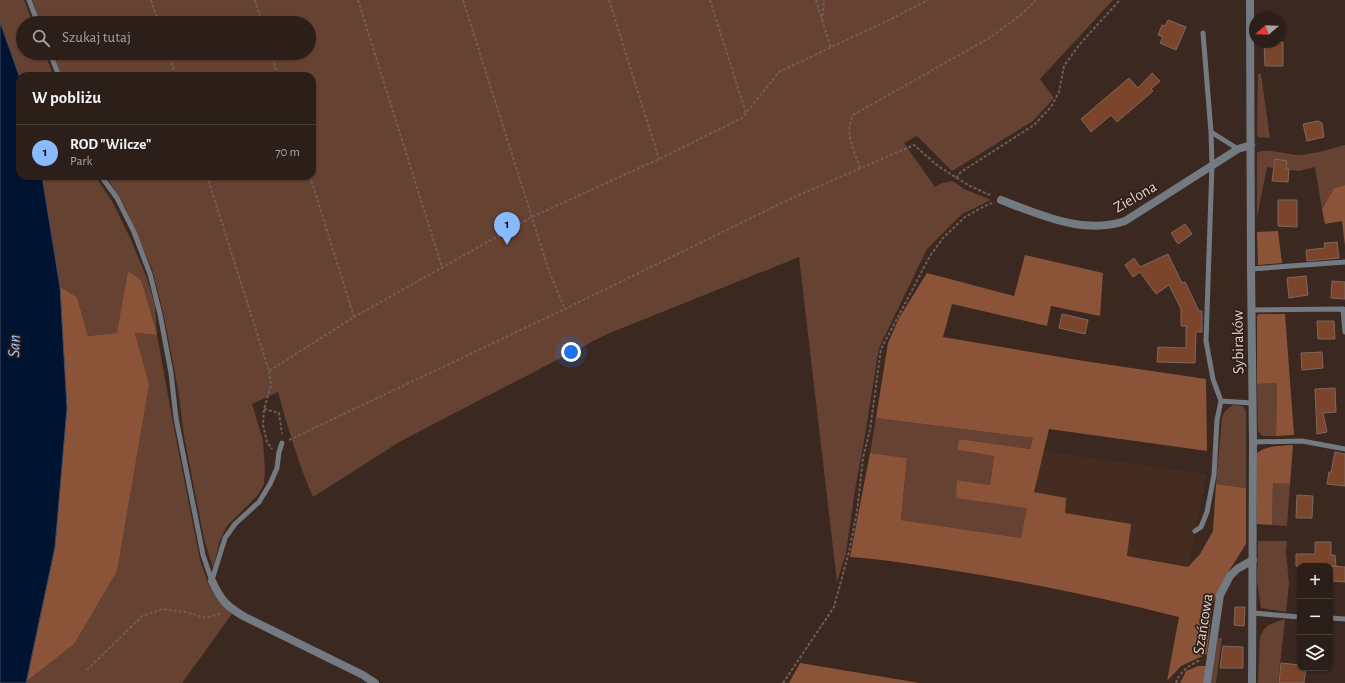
<!DOCTYPE html>
<html lang="pl">
<head>
<meta charset="utf-8">
<style>
  body { margin:0; font-family:"Alegreya Sans",sans-serif; background:#382b25; color:#f1f3f6 }
  .controls { position:absolute; right:12px; bottom:12px; display:grid; overflow:hidden; border-radius:8px; box-shadow:0 1px 3px #0004 }
  .controls button { width:36px; height:36px; display:grid; place-items:center; padding:0; border:0; border-bottom:1px solid #483c37; background:#2c1e18; color:#f1f3f6; font:20px sans-serif }
  .compass { position:absolute; left:1249px; top:12px; width:36px; height:36px; border-radius:50%; background:#2c1e18; box-shadow:0 1px 3px #0004; rotate:251deg }
  .you { position:absolute; left:571px; top:352px; width:14px; height:14px; margin:-10px; border:3px solid #fff; border-radius:50%; background:#1a73e8; box-shadow:0 0 0 6px #1a73e833 }
  .badge { display:grid; place-items:center; width:26px; height:26px; border-radius:50%; background:#88bafc; color:#111; font-size:13px; font-weight:700 }
  .pin { position:absolute; translate:-50% -33px; filter:drop-shadow(0 1px 2px #0008) }
  .pin::after { content:''; position:absolute; top:21px; width:14px; height:12px; background:inherit; clip-path:polygon(0 0,100% 0,50% 100%) }
  .list { margin:0; padding:0; list-style:none }
  h2 { display:flex; justify-content:space-between; align-items:center; height:52px; margin:0; padding:0 16px; font-size:17px }
  h2 small { font-size:13px; font-weight:400; color:#a6a2a2 }
  .list li { display:grid; grid-template-columns:26px 1fr auto; gap:12px; align-items:center; box-sizing:border-box; height:56px; padding:0 16px; border-top:1px solid #483c37 }
  .list b { display:block; font-size:15px; white-space:nowrap }
  .list p { margin:0; font-size:13px; white-space:nowrap; color:#a6a2a2 }
  .list em { font-size:13px; font-style:normal; color:#a6a2a2 }
  .icon { flex:none; width:22px; height:22px; fill:none; stroke:currentColor; stroke-width:2; stroke-linecap:round; stroke-linejoin:round }
  .map { position:relative; flex:none; width:1345px; height:683px; overflow:hidden }
  .search { position:absolute; background:#2c1e18; box-shadow:0 1px 3px #0004; left:16px; top:16px; width:300px; height:44px; display:flex; align-items:center; gap:10px; box-sizing:border-box; padding:0 14px; border-radius:22px; color:#a6a2a2; font-size:15px }
  .panel { position:absolute; background:#2c1e18; box-shadow:0 1px 3px #0004; left:16px; top:72px; width:300px; height:108px; border-radius:12px }
  .map>svg:first-child { display:block }
</style>
</head>
<body>
<div class="map">
<svg width="1345" height="683" viewBox="0 0 1345 683">
  <rect width="100%" height="100%" fill="#3b2820"/>
  <!-- built -->
  <path fill="#452c20" d="M 1043,451 L 1207,474 L 1188,567 L 1127,556 L 1131,524 L 1065,513 L 1034,492 Z"/>
  <!-- green -->
  <path fill="#664232" d="M 0,0 L 24,0 L 33,23 L 23,23 L 23,53 L 44,53 L 54,76 L 20,76 L 20,78 L 0,25 Z
    M 32,0 L 1113,0 L 1040,79 L 1054,98 L 1033,121 L 952,171 L 917,136 L 904,143 L 935,187 L 942,183 L 953,181 L 964,189 L 991,200 L 962,214 L 927,249 L 879,348 L 865,435 L 855,490 L 846,553 L 837,582 L 799,257 L 605,335 L 401,441 L 313,497 C 298,463 288,428 278,392 L 252,404 L 263,440 L 265,471 L 264,484 L 258,495 L 227,526 L 220,540 L 213,568 L 204,539 L 184,436 L 178,389 L 164,316 L 152,269 L 125,207 L 106,176 L 312,176 L 312,76 L 62,76 L 53,53 L 309,53 L 309,23 L 41,23 Z
    M 1258,74 L 1261,74 L 1270,138 L 1258,137 L 1257,134 Z
    M 1345,145 L 1345,185 L 1334,188 L 1322,209 L 1315,167 L 1299,171 L 1267,167 L 1257,217 L 1257,153 C 1265,147 1289,155 1299,155 C 1310,155 1334,148 1345,145 Z
    M 42,176 L 95,176 L 112,201 L 131,240 L 146,276 L 155,304 L 157,335 L 173,423 L 200,560 L 209,586 L 219,602 L 232,614 L 182,683 L 26,683 L 27,681 L 74,644 L 149,384 L 135,333 L 157,335 L 128,271 L 118,333 L 88,336 L 77,297 L 60,287 Z
    M 1277,383 L 1276,436 L 1262,436 L 1258,431 L 1257,384 Z
    M 1233,405 L 1243,406 L 1246,411 L 1246,488 L 1216,484 L 1222,417 L 1225,411 Z
    M 876,418 L 1033,438 L 1030,449 L 959,439 L 957,450 L 994,456 L 990,485 L 957,480 L 1028,508 L 1021,538 L 901,520 L 907,458 L 870,453 Z
    M 1273,483 L 1290,484 L 1287,526 L 1272,525 Z
    M 1258,541 L 1287,541 L 1286,552 L 1289,583 L 1286,612 L 1261,608 L 1257,581 Z
    M 1285,619 L 1278,683 L 1258,683 L 1260,637 C 1266,623 1272,624 1285,619 Z
    M 1218,638 L 1222,638 L 1216,683 L 1211,683 Z"/>
  <!-- forest -->
  <path fill="#8b5439" d="M 1345,185 L 1345,246 L 1342,221 L 1325,224 L 1322,209 L 1334,188 Z
    M 1278,231 L 1282,263 L 1258,265 L 1257,232 Z
    M 1025,255 L 1103,273 L 1100,316 L 1051,306 L 1047,326 L 952,304 L 943,337 L 1084,361 L 1206,379 L 1207,451 L 1049,429 L 1034,492 L 1066,498 L 1065,513 L 1131,524 L 1127,556 L 1188,567 L 1200,554 L 1213,531 L 1216,484 L 1246,488 L 1246,544 L 1227,574 L 1212,604 L 1207,654 L 1181,666 L 1167,681 L 1179,617 C 1103,598 1027,582 950,570 C 917,565 884,559 850,557 L 870,453 L 907,458 L 901,520 L 1021,538 L 1027,508 L 956,498 L 957,480 L 990,485 L 994,456 L 957,450 L 959,439 L 1030,449 L 1033,438 L 876,418 L 888,343 L 899,318 L 927,273 L 1014,296 Z
    M 128,271 L 141,280 L 157,335 L 135,333 L 149,384 L 117,571 L 74,644 L 27,681 L 55,547 L 67,408 L 60,287 L 77,297 L 88,336 L 117,333 Z
    M 1259,314 L 1285,314 L 1294,435 L 1276,436 L 1277,383 L 1257,384 L 1257,316 Z
    M 1293,445 L 1290,484 L 1273,483 L 1272,525 L 1257,524 L 1257,453 C 1266,445 1281,446 1293,445 Z
    M 800,663 L 920,683 L 789,683 Z
    M 1198,666 L 1206,666 L 1203,683 L 1180,683 L 1186,671 Z"/>
  <!-- water -->
  <path fill="#001331" stroke="#434c60" d="M 0,22 L 20,78 L 20,176 L 42,176 L 60,287 L 67,408 L 55,547 L 26,683 L 0,683 Z"/>
  <!-- building -->
  <path fill="#7b452b" stroke="#7d675d" d="M 1168,20 L 1186,27 L 1176,50 L 1160,43 L 1163,37 L 1158,35 L 1162,25 L 1165,26 Z
    M 1264,42 L 1283,42 L 1283,66 L 1265,66 Z
    M 1152,73 L 1160,81 L 1151,89 L 1153,91 L 1117,122 L 1111,115 L 1091,132 L 1081,119 L 1129,78 L 1138,88 Z
    M 1318,121 L 1322,123 L 1324,137 L 1307,141 L 1303,124 Z
    M 1275,159 L 1287,161 L 1286,169 L 1289,169 L 1288,182 L 1272,181 Z
    M 1278,200 L 1297,200 L 1297,227 L 1278,226 Z
    M 1185,224 L 1192,234 L 1178,244 L 1171,233 Z
    M 1337,242 L 1339,258 L 1307,261 L 1306,250 L 1325,248 L 1324,243 Z
    M 1168,254 L 1182,283 L 1185,282 L 1199,311 L 1202,311 L 1202,332 L 1196,332 L 1195,363 L 1157,362 L 1158,347 L 1186,348 L 1186,326 L 1181,326 L 1181,309 L 1169,285 L 1156,294 L 1140,272 L 1133,277 L 1125,265 L 1134,258 L 1140,267 Z
    M 1306,276 L 1308,295 L 1289,298 L 1287,278 Z
    M 1332,281 L 1345,282 L 1345,299 L 1331,298 Z
    M 1062,314 L 1088,320 L 1085,334 L 1059,328 Z
    M 1317,321 L 1334,321 L 1335,339 L 1318,339 Z
    M 1322,352 L 1323,368 L 1302,370 L 1301,353 Z
    M 1335,388 L 1336,412 L 1323,413 L 1327,432 L 1317,434 L 1315,389 Z
    M 1335,452 L 1345,454 L 1345,486 L 1327,484 L 1329,472 L 1331,472 Z
    M 1297,495 L 1313,496 L 1312,518 L 1296,518 Z
    M 1315,542 L 1331,542 L 1331,555 L 1335,555 L 1336,566 L 1296,566 L 1296,554 L 1315,554 Z
    M 1330,566 L 1345,567 L 1345,582 L 1330,581 Z
    M 1235,607 L 1245,607 L 1244,626 L 1234,625 Z
    M 1223,646 L 1243,647 L 1243,668 L 1220,668 Z
    M 1281,663 L 1300,665 L 1300,668 L 1306,668 L 1304,683 L 1279,683 Z"/>
  <g fill="none" stroke-linecap="round" stroke-linejoin="round">
    <!-- path -->
    <path stroke="#6f5e57" stroke-width="2" stroke-dasharray="3 2" stroke-linecap="butt" d="M 151,0 L 159,23
      M 255,0 L 262,23
      M 358,0 L 442,267
      M 463,0 L 549,271 L 565,309
      M 609,0 L 659,159
      M 710,0 L 746,113
      M 816,0 L 822,20 L 824,0
      M 822,20 L 831,48
      M 168,53 L 176,76
      M 271,53 L 278,76
      M 860,168 C 854,150 844,134 853,115 L 991,37 L 1022,14 L 1036,0
      M 207,176 L 269,371 L 354,317 L 532,217 L 659,159 L 742,118 L 779,72 L 893,18 L 928,0
      M 310,176 L 354,317
      M 956,178 L 961,172 L 1034,125 L 1051,107 L 1059,92 L 1064,66 L 1079,45 L 1120,0
      M 269,371 L 271,386 L 264,409 L 263,425 L 267,442 L 272,449
      M 264,409 L 279,413 L 282,434
      M 289,440 L 565,309 L 792,198 L 914,145 L 938,166 L 968,185 L 992,196
      M 87,670 L 142,616 L 163,609 L 186,612 L 206,618 L 222,613
      M 783,683 L 834,607 L 849,552 L 857,512 L 863,458 L 870,430 L 881,349 L 930,256 L 943,238 L 965,217 L 981,208 L 992,203
      M 1176,683 C 1179,672 1190,665 1200,660"/>
    <!-- service -->
    <path stroke="#747a82" stroke-width="5" d="M 29,0 L 38,23
      M 1203,33 L 1211,132
      M 50,53 L 59,76
      M 1238,149 L 1211,132 L 1212,165 L 1206,341 L 1213,379 L 1221,401 L 1252,403
      M 101,176 L 117,198 L 134,232 L 150,274 L 160,314 L 171,373 L 176,418 L 203,555 L 212,581
      M 1251,269 L 1345,262
      M 1251,310 L 1343,309 L 1345,332
      M 1253,442 L 1302,441 L 1345,449
      M 1195,531 L 1201,527 L 1207,512 L 1214,475 L 1217,420 L 1221,401
      M 212,580 L 225,538 L 235,524 L 259,502 L 270,484 L 277,468 L 279,452 L 282,443
      M 1253,613 L 1300,617
      M 1330,618 L 1345,619"/>
    <!-- minor -->
    <path stroke="#747a82" stroke-width="8" d="M 1250,0 L 1251,269 L 1253,442 L 1252,683
      M 1001,200 C 1040,215 1084,235 1125,221 L 1238,149 L 1251,145
      M 212,581 C 221,600 225,605 243,616 L 363,675 L 375,683
      M 1207,683 L 1220,595 L 1230,576 L 1237,569 L 1253,560"/>
  </g>
  <g text-anchor="middle" dominant-baseline="central" stroke-width="3.5" stroke-linejoin="round" paint-order="stroke">
    <!-- street labels -->
    <g font-size="16" fill="#ded2cc" stroke="#301f16">
      <text transform="translate(1135 197) rotate(-30)">Zielona</text>
      <text transform="translate(1238 342) rotate(-91)">Sybiraków</text>
      <text transform="translate(1203 624) rotate(-81)">Szańcowa</text>
    </g>
    <!-- water labels -->
    <g font-size="17" font-style="italic" fill="#9bc6fe" stroke="#301f16">
      <text transform="translate(14 346) rotate(-88)">San</text>
    </g>
  </g>
</svg>
<div class="controls">
<button>+</button>
<button>−</button>
<button><svg class="icon" aria-label="layers" viewBox="0 0 24 24"><path d="M12 4l9 5-9 5-9-5zM3 14l9 5 9-5"/></svg></button>
</div>
<svg class="compass" viewBox="-18 -18 36 36"><path d="M0-13l5 13h-10z" fill="#e53935"/><path d="M0 13l5-13h-10z" fill="#a6a2a2"/></svg>
<div class="you"></div>
<div class="pin badge" style="left:507px;top:245px">1</div>
<div class="search"><svg class="icon" aria-label="search" viewBox="0 0 24 24"><circle cx="10" cy="10" r="6"/><path d="M15 15l6 6"/></svg>Szukaj tutaj</div>
<section class="panel">
<h2>W pobliżu<small></small></h2>
<ul class="list">
<li><span class="badge">1</span><div><b>ROD &quot;Wilcze&quot;</b><p>Park</p></div><em>70 m</em></li>
</ul>
</section>
</div>
</body>
</html>
